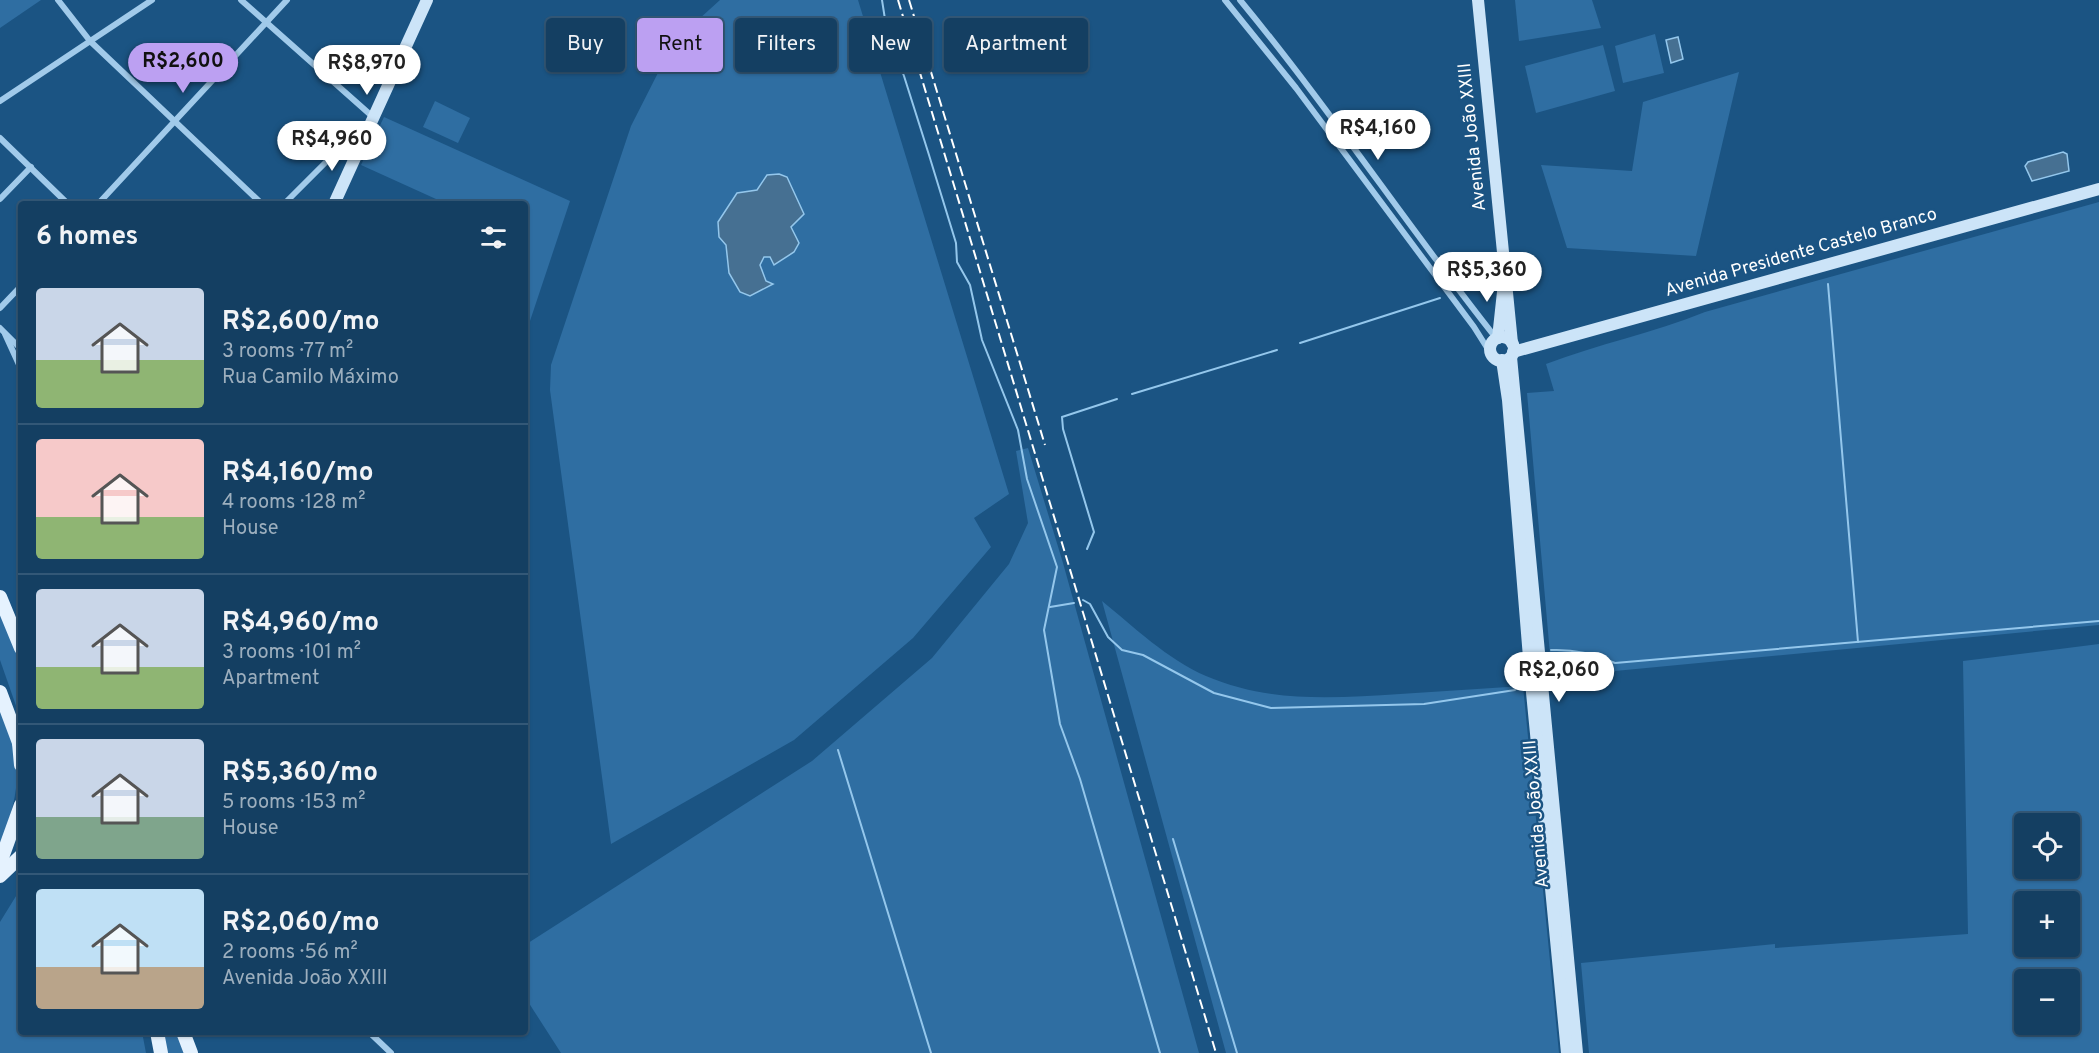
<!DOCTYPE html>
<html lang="en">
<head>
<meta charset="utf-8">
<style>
  body { margin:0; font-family:Overpass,sans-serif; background:#1d4668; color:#f1f3f6; height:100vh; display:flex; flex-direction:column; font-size:22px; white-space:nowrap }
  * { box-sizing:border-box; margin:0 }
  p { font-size:20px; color:#9dafbe }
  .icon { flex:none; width:33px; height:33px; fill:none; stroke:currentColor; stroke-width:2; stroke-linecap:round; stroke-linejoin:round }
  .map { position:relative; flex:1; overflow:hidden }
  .sheet { position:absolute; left:18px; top:201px; width:510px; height:834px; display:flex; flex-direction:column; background:#143f62; border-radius:6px; box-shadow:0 2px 4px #0004,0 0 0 2px #335877 }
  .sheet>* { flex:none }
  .guide { position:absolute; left:546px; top:18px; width:570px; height:54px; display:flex; gap:12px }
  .controls { position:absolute; left:2014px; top:813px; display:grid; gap:12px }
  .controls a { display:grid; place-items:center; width:66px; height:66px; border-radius:6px; background:#143f62; box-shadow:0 2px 4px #0004,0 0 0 2px #335877; font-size:30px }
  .price { position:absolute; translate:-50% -51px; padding:0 14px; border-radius:21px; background:#fff; color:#222; font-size:20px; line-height:39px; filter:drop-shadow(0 2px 3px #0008) }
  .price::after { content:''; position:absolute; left:50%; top:36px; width:18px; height:14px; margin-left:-9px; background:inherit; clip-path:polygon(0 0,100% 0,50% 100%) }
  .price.on { background:#bca0f2; color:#111 }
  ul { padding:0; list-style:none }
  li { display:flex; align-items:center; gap:18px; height:150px; padding:0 18px }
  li+li { border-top:2px solid #335877 }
  li span { display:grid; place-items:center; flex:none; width:168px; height:120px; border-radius:6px; color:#555 }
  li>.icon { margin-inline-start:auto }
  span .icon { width:72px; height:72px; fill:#fffc; stroke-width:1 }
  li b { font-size:26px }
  h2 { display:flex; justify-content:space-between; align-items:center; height:72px; padding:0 18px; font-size:26px }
  .chip { padding:0 21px; border-radius:6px; background:#143f62; box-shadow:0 2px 4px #0004,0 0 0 2px #335877; font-size:21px; line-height:54px }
  .chip.on { background:#bca0f2; color:#111 }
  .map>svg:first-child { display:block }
  .green { fill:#2f6ea2; fill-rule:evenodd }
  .water { fill:#467092; stroke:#94c7ec; stroke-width:1.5 }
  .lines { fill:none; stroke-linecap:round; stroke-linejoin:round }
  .stream { stroke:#94c7ec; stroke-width:2 }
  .street { stroke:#a1caea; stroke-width:6 }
  .secondary { stroke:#cce4f8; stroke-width:12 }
  .primary { stroke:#e5f2fe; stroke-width:14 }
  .rail { stroke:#fff; stroke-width:2; stroke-dasharray:10 4.5; stroke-linecap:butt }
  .labels { text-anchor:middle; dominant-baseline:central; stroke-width:5; stroke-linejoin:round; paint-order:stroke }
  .street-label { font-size:18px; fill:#fff; stroke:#1b5483 }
</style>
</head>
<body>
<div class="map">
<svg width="2099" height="1053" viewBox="0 0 2099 1053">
  <rect width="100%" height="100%" fill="#1b5483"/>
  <g class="green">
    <path d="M0,0h41l-41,28z"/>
    <path d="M720,0h138l151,494 -35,24 17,29 -78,91 -119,102 -183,104 -61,-454 1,-25 80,-239 33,-65 24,-32z"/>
    <path d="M1515,0h77l9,28 -82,13z"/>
    <path d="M1655,34l9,39 -41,10 -8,-37z"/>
    <path d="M1603,45l12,46 -79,22 -11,-47z"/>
    <path d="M1739,72l-43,184 -129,-8 -26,-83 91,6 11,-69z"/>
    <path d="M435,101l35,17 -12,25 -35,-16z"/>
    <path d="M384,117l186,84 -42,126 -3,-1v-122h-78l-86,-39z"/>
    <path d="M2099,202v423l-547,52 -25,-284 27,-2 -8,-27c52,-20 107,-31 159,-52z"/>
    <path d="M1028,448l35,115 136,490h-638l-36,-56v-52l287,-184 120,-103 77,-94 19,-41 -12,-72z"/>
    <path d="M1102,601c32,26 65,58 104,75 63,27 127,22 194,18 41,-3 82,-5 123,-8l36,367h-333z"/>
    <path d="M0,608l21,53v59l-21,-60z"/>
    <path d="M2099,644v409h-510l-8,-90 194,-19v4l193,-14 -5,-273zM2025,824h45v44h-45zM2025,902h45v44h-45zM2025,980h45v44h-45z"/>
    <path d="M0,697c20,62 25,84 0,147z"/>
    <path d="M21,888v144h121l4,21h-146v-131z"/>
    <path d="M162,1032h14l9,21h-19z"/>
  </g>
  <g class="water">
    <path d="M1678,37l5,22 -12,4 -5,-23z"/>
    <path d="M2063,152l4,2 2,17 -37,10 -7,-15 3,-4z"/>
    <path d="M779,174l8,3 17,37 -13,13 8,16 -5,9 -20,13 -4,-8h-6l-4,8 6,16 7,3 -23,12 -10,-4 -11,-19 -3,-28 -7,-8 -1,-15 19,-29 20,-3 10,-15z"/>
  </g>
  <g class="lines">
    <g class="stream">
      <path d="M882,0l5,32 17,44 25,79 27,88 1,19 13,23 12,55 36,90 9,49 30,88 -13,63 16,94 20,55 80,274"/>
      <path d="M1828,284l30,358"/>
      <path d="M1300,343l140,-45"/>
      <path d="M1132,394l145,-44"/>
      <path d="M1087,549l7,-17 -31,-103 -1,-12 55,-18"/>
      <path d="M1083,600l7,4 18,33 14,13 21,5 71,38 57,15 153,-4 91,-14"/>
      <path d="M1050,607l24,-4"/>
      <path d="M1551,650c24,-1 42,4 64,13l484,-42"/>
      <path d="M838,750l93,303"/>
      <path d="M1173,839l64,214"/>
    </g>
    <g class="street">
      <path d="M58,0l32,41 172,163"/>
      <path d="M241,0l132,117"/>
      <path d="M1225,0l71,88 178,239 17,27"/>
      <path d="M1240,0c90,109 168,227 256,338"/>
      <path d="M0,101l152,-101"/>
      <path d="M0,138l68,66"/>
      <path d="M0,199l31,-32"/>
      <path d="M98,204l189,-204"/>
      <path d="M284,204l56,-56 25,-18"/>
      <path d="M0,308l21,-22"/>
      <path d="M0,328l21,21"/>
      <path d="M5,334l16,35"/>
      <path d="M369,1032l22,21"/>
    </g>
    <g class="secondary">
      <path d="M1478,0l34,343"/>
      <path d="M334,204l93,-204"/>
      <circle cx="1502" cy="349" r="12"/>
      <path d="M1498,338l5,-46"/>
      <path d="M1513,352l586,-163"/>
      <path d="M1511,357l66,696"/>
      <path d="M1502,360l6,40 23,282 36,371"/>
    </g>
    <g class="primary">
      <path d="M0,597l21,51"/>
      <path d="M0,692l21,56"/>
      <path d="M19,743l2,22"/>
      <path d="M0,863l21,-58"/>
      <path d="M0,876l21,-20"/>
      <path d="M157,1032l4,21"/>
      <path d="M183,1032l8,21"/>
    </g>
    <g class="rail">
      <path d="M898,0l318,1053"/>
      <path d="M909,0l136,445"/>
    </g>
  </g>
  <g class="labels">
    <g class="street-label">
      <text transform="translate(1473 137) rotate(-96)">Avenida João XXIII</text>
      <text transform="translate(1801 253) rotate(-16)">Avenida Presidente Castelo Branco</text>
      <text transform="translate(1537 814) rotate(-95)">Avenida João XXIII</text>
    </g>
  </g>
</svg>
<div class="controls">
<a><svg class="icon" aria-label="locate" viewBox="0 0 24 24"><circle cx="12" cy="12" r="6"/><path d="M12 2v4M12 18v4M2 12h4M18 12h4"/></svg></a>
<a>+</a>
<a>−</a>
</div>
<b class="price on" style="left:183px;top:94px">R$2,600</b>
<b class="price" style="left:367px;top:96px">R$8,970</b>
<b class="price" style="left:1378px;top:161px">R$4,160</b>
<b class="price" style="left:332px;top:172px">R$4,960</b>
<b class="price" style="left:1487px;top:303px">R$5,360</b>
<b class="price" style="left:1559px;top:703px">R$2,060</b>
<div class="guide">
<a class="chip">Buy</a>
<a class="chip on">Rent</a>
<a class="chip">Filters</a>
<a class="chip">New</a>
<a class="chip">Apartment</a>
</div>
<section class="sheet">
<h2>6 homes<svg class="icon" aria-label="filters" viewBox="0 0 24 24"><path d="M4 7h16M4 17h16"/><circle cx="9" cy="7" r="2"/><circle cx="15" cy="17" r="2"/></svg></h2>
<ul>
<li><span style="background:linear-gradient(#c9d6e8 60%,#8fb573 0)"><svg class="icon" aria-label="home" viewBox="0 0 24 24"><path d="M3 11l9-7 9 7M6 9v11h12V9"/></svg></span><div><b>R$2,600/mo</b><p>3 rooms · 77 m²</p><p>Rua Camilo Máximo</p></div></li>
<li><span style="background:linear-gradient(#f6c9c9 65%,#8fb573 0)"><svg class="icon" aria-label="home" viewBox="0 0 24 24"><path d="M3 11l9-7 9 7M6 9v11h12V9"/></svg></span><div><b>R$4,160/mo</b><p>4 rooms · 128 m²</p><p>House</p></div></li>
<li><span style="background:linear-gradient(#c9d6e8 65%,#8fb573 0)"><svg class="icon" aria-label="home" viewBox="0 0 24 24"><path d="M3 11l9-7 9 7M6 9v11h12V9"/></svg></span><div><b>R$4,960/mo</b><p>3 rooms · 101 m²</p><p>Apartment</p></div></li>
<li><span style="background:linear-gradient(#c9d6e8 65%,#7fa58c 0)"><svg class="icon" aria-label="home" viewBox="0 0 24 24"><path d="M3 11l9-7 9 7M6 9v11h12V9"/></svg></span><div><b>R$5,360/mo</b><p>5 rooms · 153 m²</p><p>House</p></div></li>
<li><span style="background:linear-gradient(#bfe0f5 65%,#b9a48a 0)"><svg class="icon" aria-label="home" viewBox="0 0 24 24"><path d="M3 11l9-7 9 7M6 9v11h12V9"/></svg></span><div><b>R$2,060/mo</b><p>2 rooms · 56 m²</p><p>Avenida João XXIII</p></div></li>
</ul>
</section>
</div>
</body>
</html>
